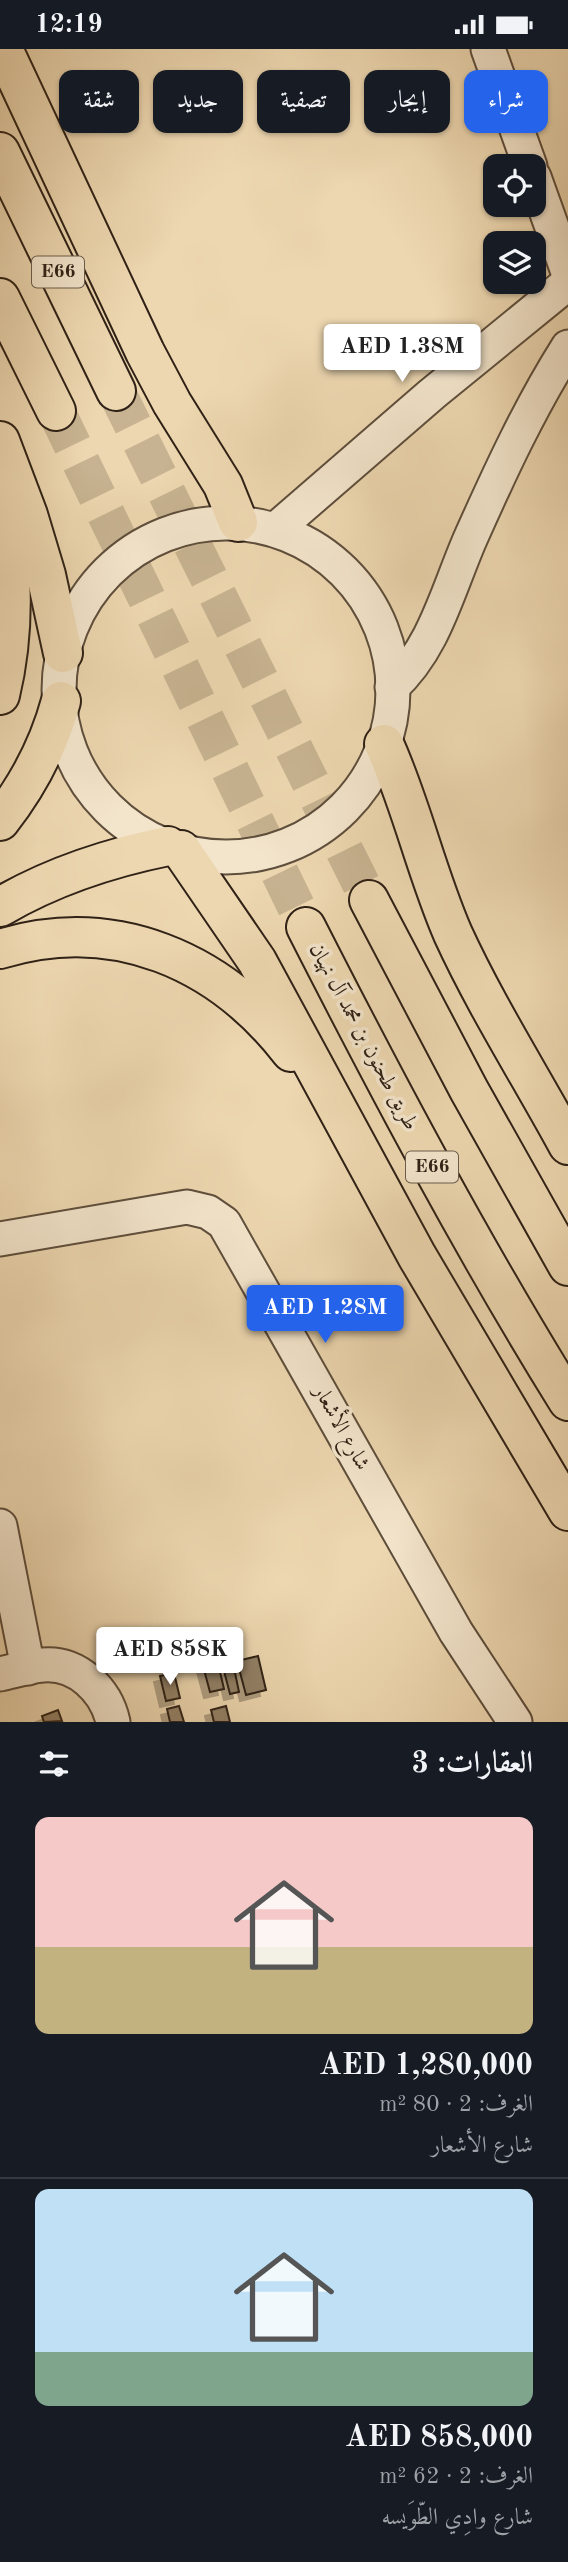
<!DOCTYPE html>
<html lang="ar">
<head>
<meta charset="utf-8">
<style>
  body { margin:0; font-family:"Old Standard TT",Amiri,serif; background:#20242c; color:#f1f3f6; direction:rtl; height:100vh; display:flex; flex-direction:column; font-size:26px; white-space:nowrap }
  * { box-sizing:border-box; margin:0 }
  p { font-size:23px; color:#9ea1a6 }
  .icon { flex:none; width:38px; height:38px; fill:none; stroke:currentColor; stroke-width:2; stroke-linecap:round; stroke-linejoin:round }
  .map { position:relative; height:1673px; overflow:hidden; direction:ltr }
  .details { display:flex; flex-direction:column; background:#171b24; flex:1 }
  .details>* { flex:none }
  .banner { position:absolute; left:21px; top:21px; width:527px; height:63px; direction:rtl; display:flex; gap:14px }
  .controls { position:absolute; left:483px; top:105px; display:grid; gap:14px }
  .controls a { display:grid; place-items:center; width:63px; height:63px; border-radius:14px; background:#171b24; box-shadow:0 2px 5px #0004; font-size:35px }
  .price { position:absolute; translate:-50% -60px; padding:0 16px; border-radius:7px; background:#fff; color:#222; font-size:23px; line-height:46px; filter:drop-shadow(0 2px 4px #0008) }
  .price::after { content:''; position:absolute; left:50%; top:42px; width:21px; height:16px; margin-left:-10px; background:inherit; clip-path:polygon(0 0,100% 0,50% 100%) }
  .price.active { background:#2563eb; color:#fff }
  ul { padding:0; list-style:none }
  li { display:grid; align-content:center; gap:14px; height:371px; padding:0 35px }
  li+li { border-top:2px solid #363941 }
  li span { display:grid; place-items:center; height:217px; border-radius:14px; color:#555 }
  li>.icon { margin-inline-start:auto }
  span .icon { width:126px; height:126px; fill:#fffc; stroke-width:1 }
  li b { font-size:30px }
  h2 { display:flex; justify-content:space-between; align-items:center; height:84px; padding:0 35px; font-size:30px }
  .chip { padding:0 24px; border-radius:14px; background:#171b24; box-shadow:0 2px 5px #0004; font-size:24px; line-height:63px }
  .chip.active { background:#2563eb; color:#fff }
  .status { display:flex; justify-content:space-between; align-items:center; height:49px; padding:0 35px; background:#171b24; direction:ltr }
  .status svg { height:19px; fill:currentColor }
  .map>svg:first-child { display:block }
  .building { fill:#928066; stroke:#2f2116; stroke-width:2; filter:url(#shadow) }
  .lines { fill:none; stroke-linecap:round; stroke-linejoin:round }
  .highway-tunnel { stroke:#c7b391; stroke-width:38; stroke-dasharray:38 19; stroke-linecap:butt }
  .minor-casing { stroke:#5e4e3c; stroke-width:37 }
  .major-casing { stroke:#2f2116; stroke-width:42 }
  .highway-casing { stroke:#2f2116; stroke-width:42 }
  .minor { stroke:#f3e5cc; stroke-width:33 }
  .major { stroke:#edd7b0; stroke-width:38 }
  .highway { stroke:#edd7b0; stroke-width:38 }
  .labels { text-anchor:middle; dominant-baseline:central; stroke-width:7; stroke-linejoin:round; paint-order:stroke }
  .shield { fill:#f3e5cc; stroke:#6a5c4d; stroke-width:2 }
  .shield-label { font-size:19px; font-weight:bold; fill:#2f2116 }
  .street-label { font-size:21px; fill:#2f2116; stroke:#f3e5cc }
</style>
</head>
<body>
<div class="status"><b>12:19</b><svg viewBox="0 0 49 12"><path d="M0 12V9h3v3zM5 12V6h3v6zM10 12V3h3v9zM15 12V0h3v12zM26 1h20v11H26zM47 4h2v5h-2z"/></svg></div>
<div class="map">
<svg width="568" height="1673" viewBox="0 0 568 1673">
  <defs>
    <filter id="shadow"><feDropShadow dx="-6" dy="6" stdDeviation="0" flood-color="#0004"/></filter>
  </defs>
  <rect width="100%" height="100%" fill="#edd7b0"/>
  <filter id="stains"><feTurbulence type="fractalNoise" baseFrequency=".00286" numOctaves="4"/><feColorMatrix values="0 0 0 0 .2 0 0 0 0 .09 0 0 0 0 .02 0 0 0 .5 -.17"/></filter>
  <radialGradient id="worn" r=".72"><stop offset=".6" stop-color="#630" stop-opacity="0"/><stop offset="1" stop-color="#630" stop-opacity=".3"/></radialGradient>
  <g class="building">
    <path d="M258,1607l8,34 -20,5 -9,-34z"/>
    <path d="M218,1614l6,26 -14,3 -7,-26z"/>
    <path d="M234,1619l5,24 -9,2 -6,-23z"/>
    <path d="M174,1624l6,25 -14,3 -6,-25z"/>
    <path d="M179,1657l5,16h-14l-3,-13z"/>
    <path d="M226,1657l4,16h-16l-3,-12z"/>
    <path d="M58,1661l4,11 -18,1 -2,-6z"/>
  </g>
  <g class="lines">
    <g class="highway-tunnel">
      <path d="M116,342l253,509"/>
      <path d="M56,362l250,516"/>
    </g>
    <defs>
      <g id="minor">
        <path d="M488,0l42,117"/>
        <path d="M534,128l34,95"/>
        <circle cx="226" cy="641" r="167"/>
        <path d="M275,481l157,-136 136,-111"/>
        <path d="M392,638c43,-39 56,-98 79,-150 29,-65 59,-130 97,-190"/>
        <path d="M0,1190l187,-32 21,5 16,11 232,409 59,90"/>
        <path d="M0,1477l28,142"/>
        <path d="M0,1625c14,-3 29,-8 43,-9 34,-3 63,25 70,57"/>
      </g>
      <g id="major">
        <path d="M0,772c29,-37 49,-75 61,-120"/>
        <path d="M0,858c53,-31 108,-49 168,-61"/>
      </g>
      <g id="highway">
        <path d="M3,0l142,303 27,51 51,82 15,37"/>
        <path d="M0,103l116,239"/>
        <path d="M0,249l56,113"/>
        <path d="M0,392l28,74 18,60 17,78"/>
        <path d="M0,646c16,-66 13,-133 0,-199"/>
        <path d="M384,695c28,62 42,128 69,190 33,72 77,141 115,211"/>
        <path d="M181,801l76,111 160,295 151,255"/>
        <path d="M369,851l100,190 99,176"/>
        <path d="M306,878c82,161 167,321 262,474"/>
        <path d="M0,900c114,-35 220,11 291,103"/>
      </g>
    </defs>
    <use href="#minor" class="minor-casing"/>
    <use href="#major" class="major-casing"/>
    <use href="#highway" class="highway-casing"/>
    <use href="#minor" class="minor"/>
    <use href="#major" class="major"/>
    <use href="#highway" class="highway"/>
  </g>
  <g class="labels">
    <g class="shield">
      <rect x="32" y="207.5" width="52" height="31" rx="5"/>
      <rect x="406" y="1102.5" width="52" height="31" rx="5"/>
    </g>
    <g class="shield-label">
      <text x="58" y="223">E66</text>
      <text x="432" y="1118">E66</text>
    </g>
    <g class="street-label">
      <text transform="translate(363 988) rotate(62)">طريق طحنون بن محمد آل نهيان</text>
      <text transform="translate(341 1379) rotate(61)">شارع الأشعار</text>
    </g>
  </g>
  <rect width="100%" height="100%" filter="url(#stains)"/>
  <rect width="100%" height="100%" fill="url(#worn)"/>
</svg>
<div class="controls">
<a><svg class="icon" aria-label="locate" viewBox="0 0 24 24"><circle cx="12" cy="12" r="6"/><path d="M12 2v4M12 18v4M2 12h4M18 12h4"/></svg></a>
<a><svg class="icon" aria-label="layers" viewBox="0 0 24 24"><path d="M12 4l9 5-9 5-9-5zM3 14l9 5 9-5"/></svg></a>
</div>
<b class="price" style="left:402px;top:335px">AED 1.38M</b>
<b class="price active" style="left:325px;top:1296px">AED 1.28M</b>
<b class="price" style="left:170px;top:1638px">AED 858K</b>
<div class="banner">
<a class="chip active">شراء</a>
<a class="chip">إيجار</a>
<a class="chip">تصفية</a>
<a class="chip">جديد</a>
<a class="chip">شقة</a>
</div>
</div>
<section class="details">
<h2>العقارات: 3<svg class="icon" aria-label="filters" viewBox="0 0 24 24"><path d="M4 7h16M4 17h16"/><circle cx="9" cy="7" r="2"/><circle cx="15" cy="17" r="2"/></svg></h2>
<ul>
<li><span style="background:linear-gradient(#f6c9c9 60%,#c2b280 0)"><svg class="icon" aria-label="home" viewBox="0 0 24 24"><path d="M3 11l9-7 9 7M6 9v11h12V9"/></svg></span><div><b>AED 1,280,000</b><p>الغرف: 2 · 80 m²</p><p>شارع الأشعار</p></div></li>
<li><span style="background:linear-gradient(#bfe0f5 75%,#7fa58c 0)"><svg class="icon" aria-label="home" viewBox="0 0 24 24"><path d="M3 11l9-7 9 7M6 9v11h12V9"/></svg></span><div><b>AED 858,000</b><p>الغرف: 2 · 62 m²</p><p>شارع وادِي الطّوَيسه</p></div></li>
</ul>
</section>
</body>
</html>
